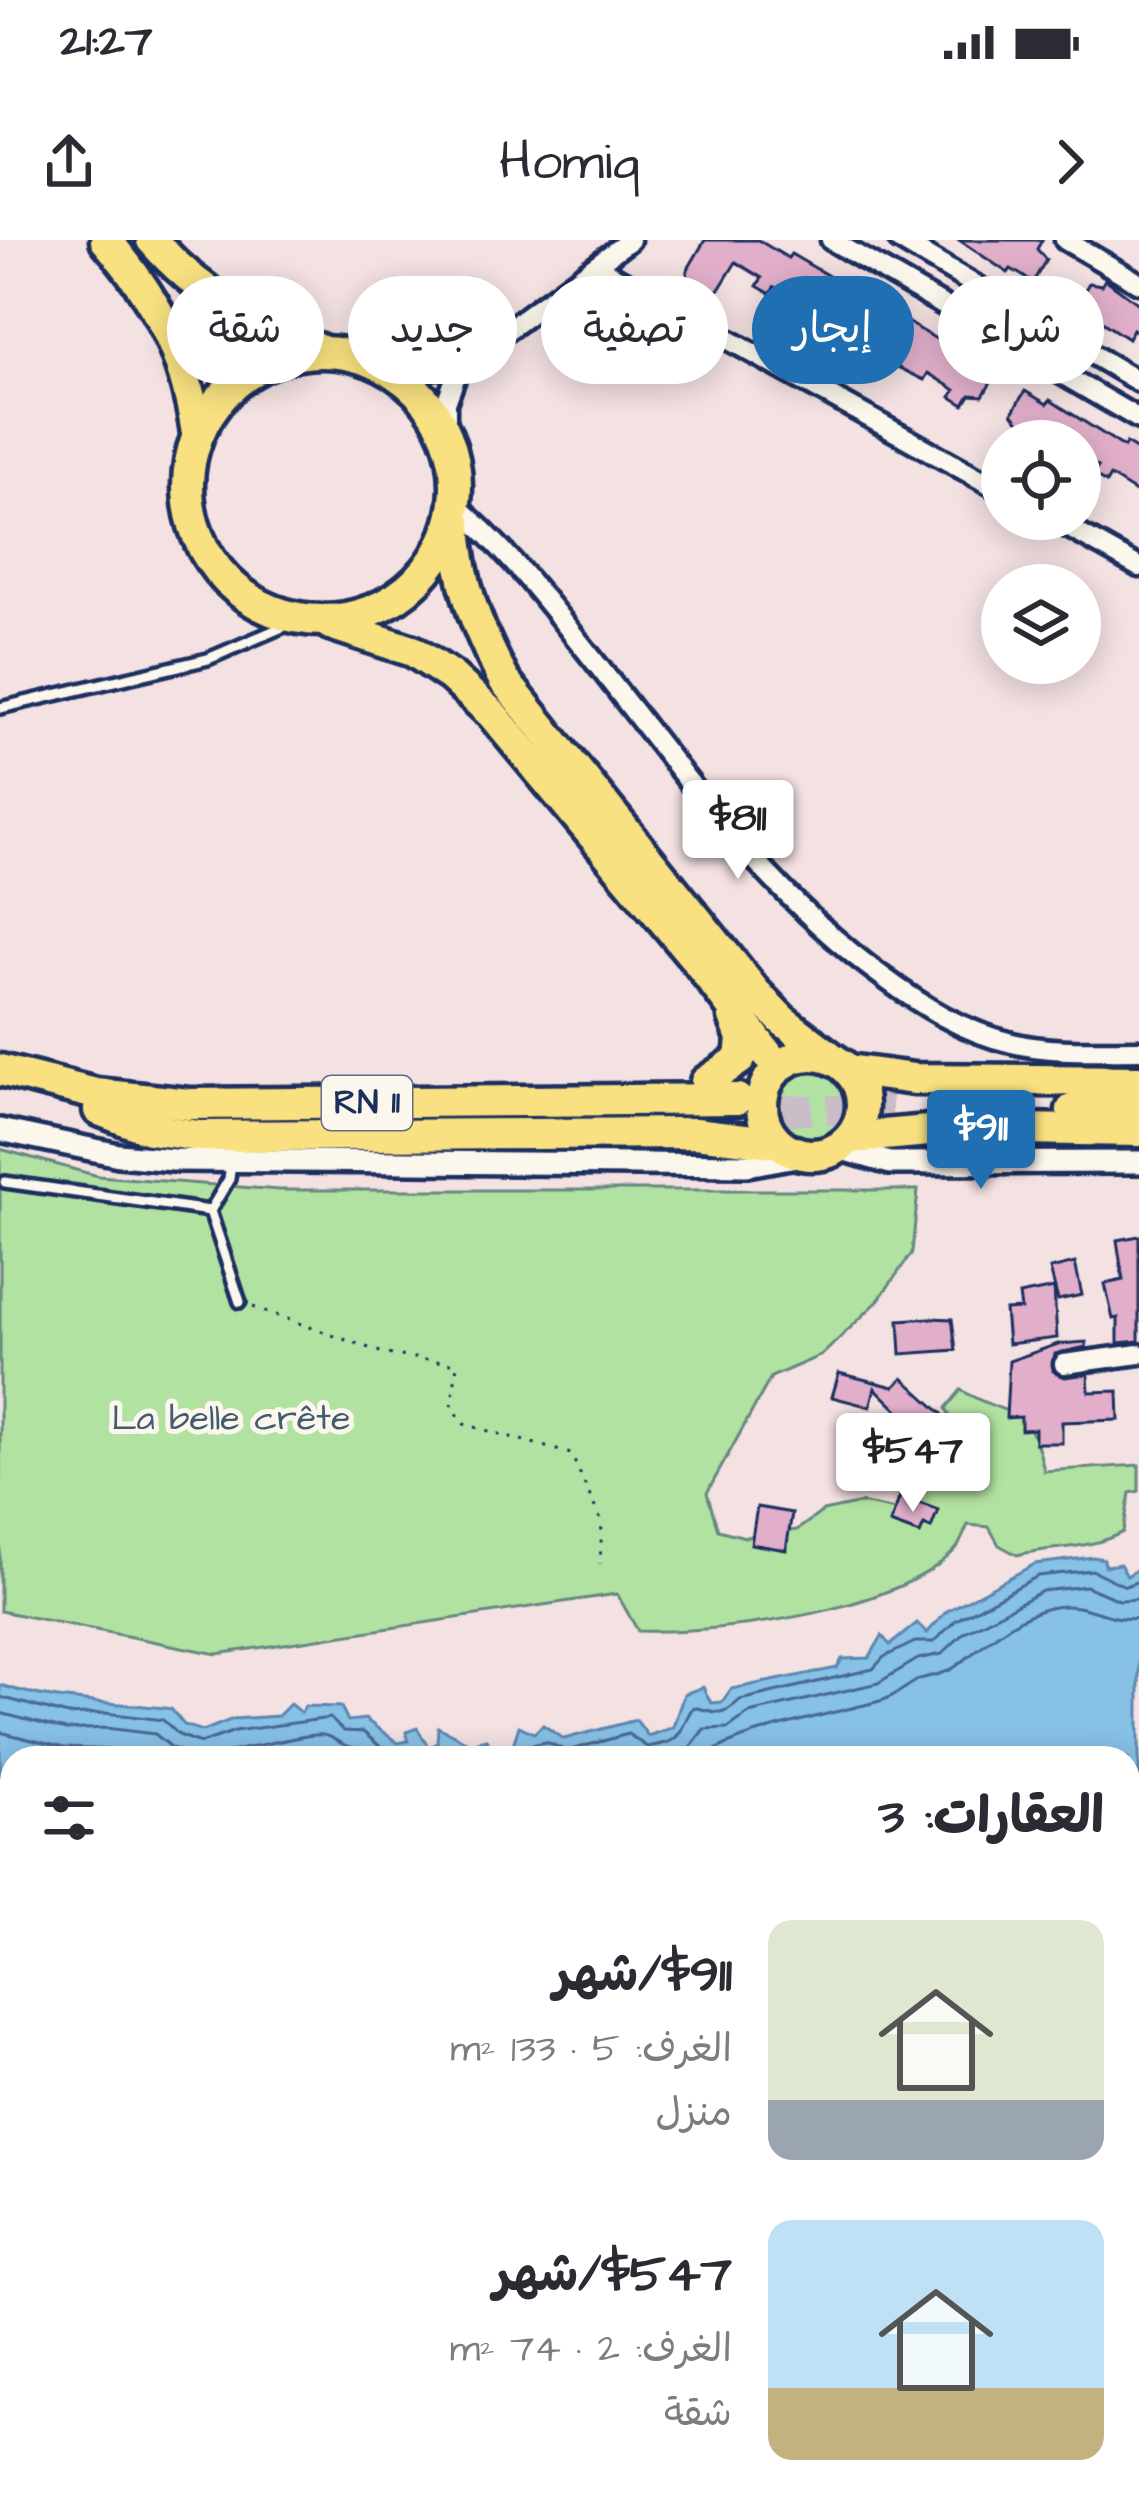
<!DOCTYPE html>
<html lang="ar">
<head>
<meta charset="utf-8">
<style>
  body { margin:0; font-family:"Architects Daughter","Playpen Sans Arabic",sans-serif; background:#f2f2f3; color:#2b2b33; direction:rtl; height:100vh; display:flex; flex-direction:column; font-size:45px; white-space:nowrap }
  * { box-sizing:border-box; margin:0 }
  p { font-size:39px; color:#7c7c81 }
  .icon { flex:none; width:66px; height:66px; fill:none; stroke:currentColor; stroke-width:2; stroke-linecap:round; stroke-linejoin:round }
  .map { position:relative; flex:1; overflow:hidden; direction:ltr }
  .details { position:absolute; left:0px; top:1506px; width:1140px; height:771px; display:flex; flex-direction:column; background:#fff; border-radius:36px 36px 0 0; box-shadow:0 6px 30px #0003; direction:rtl }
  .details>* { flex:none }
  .guide { position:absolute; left:36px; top:36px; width:1068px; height:108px; direction:rtl; display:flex; gap:24px }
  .buttons { position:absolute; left:981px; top:180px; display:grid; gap:24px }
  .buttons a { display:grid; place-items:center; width:120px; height:120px; border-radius:50%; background:#fff; box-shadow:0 6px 30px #0003; font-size:60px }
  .price { position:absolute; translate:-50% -102px; padding:0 27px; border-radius:12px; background:#fff; color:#222; font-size:39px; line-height:78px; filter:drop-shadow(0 3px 6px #0008) }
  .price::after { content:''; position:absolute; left:50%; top:72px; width:36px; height:27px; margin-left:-18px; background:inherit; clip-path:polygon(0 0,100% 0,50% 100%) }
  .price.on { background:#1f6fb2; color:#fff }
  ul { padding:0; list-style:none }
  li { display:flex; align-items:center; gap:36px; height:300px; padding:0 36px }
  li span { display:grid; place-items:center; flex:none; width:336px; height:240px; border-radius:24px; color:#555 }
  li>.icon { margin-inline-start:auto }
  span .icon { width:144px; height:144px; fill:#fffc; stroke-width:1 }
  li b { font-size:51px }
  h2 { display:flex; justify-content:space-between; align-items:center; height:144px; padding:0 36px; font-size:51px }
  .tag { padding:0 42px; border-radius:54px; background:#fff; box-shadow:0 6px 30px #0003; font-size:42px; line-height:108px }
  .tag.on { background:#1f6fb2; color:#fff }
  .status { display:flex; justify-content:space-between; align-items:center; height:84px; padding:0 60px; background:#fff; direction:ltr }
  .status svg { height:33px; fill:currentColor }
  header { display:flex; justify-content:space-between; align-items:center; height:156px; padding:0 36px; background:#fff; font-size:54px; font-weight:600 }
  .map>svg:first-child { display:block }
  .green { fill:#b2e2a1; stroke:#668880; stroke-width:3 }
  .water { fill:#87c1e6; stroke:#5c87b0; stroke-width:3 }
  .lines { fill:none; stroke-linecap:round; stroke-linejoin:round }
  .shore { stroke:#466994; stroke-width:3 }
  .building { fill:#e2afcb; stroke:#1b2f5e; stroke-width:3 }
  .trunk-tunnel { stroke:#c9bdc8; stroke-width:30; stroke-dasharray:30 15; stroke-linecap:butt }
  .service-casing { stroke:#1b2f5e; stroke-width:18 }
  .minor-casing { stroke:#1b2f5e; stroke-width:27 }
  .tertiary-casing { stroke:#1b2f5e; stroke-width:30 }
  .trunk-casing { stroke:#1b2f5e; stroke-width:39 }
  .path { stroke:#1b2f5e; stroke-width:3; stroke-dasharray:3 9; stroke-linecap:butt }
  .service { stroke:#fbf7ec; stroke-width:9 }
  .minor { stroke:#fbf7ec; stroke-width:18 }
  .tertiary { stroke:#fbf7ec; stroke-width:21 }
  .trunk { stroke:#f9e181; stroke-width:30 }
  .labels { text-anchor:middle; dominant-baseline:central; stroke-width:10; stroke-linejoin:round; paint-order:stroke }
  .shield { fill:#fbf7ec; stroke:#5e6b89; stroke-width:3 }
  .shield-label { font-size:33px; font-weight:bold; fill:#1b2f5e }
  .park-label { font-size:36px; fill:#415c6f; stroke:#fbf7ec }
</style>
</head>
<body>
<div class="status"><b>21:27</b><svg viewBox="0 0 49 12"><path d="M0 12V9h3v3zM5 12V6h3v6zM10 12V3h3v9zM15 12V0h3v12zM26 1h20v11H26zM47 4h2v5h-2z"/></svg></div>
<header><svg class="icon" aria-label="forward" viewBox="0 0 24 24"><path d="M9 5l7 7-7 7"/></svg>Homiq<svg class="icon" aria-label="share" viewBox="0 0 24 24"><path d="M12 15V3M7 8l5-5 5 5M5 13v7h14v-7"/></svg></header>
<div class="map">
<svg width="1139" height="2275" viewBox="0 0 1139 2275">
  <rect width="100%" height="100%" fill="#f4e1e2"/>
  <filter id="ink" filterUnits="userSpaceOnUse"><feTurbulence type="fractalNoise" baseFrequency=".00833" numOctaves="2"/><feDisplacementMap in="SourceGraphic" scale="24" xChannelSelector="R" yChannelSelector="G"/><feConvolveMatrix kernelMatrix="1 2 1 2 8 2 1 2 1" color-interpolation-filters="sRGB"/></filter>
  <g filter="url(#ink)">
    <g class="green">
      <circle cx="813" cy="865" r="35"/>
      <path d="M0,909l98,27 181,14h639l-6,63 -35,49 -55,53 -51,22 -64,116 11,37 27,7 52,-7 26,-19 38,-8 35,7c28,-38 80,-43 50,-102l15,-18c51,32 68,8 83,81l95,-6v26l-9,2 -7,39c-32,18 -70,14 -106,23l-18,-10 -10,-18 -21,-2c-4,7 -7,19 -13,25 -58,62 -236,84 -317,81l-21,-37 -400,60 -217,-43z"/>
    </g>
    <path class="water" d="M1093,1317l11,2 1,7 15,-2 7,12 12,-8v947h-1139v-480l10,-5 -10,-7 5,-3 -5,-6 12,2v489h1116v-747h-1116v120l-12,-9v-184c60,19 109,16 171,24l13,16 19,6 30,-12 45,-3 12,-12 11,9 4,-7 36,1 7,14 17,-2 33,24 10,-2 -2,-9 11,-4 12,20 8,-5 1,-16 32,16 16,-4 14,17 11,-5 8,-25 15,7 9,-8 21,14 72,-19 12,16 25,-9 11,-33 19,-7 8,16 11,-1 9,-13 106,-21 5,-9 27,-1 13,-22 8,9 27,-22 10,10 20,-22 88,-47z"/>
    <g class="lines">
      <g class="shore">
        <path d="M0,1457l68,18 38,-2 57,7 16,15 22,8 34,-12 95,-13 13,13 20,1 20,17 14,5 17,-2 9,6"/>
        <path d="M0,1473l66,17 40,-2 49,6 17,14 28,10"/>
        <path d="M0,1492l64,16 82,3 8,7"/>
        <path d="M206,1518c16,-4 105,-26 117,-23 14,3 19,13 36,13l10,10"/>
        <path d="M520,1518l6,-12 20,-4 21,9 61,-17 19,13c39,-6 29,-13 46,-40 23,5 28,11 47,-7l133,-31 11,-12 31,-15h19l22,-22 82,-44 54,-6 33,16 14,-5"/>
        <path d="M667,1518l22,-9 15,-20 24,-1 21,-15 129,-30 40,-24 24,-5 23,-22 77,-41 44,-5 33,14 20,-1"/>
        <path d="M706,1518c17,-23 138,-47 174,-57 15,-4 26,-15 40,-22 12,-4 24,-4 35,-12 29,-21 57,-50 94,-59 37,-9 57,15 90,10"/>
      </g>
    </g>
    <g class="building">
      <path d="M705,0h53l30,18 3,-4 205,120 -13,22 -13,-1 -6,10 -13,-8 4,-7 -27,-17 -4,7 -37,-18 -13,-8 4,-8 -27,-16 -4,7 -50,-27 5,-7 -28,-16 -3,7 -14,-8 5,-8 -26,-16 -16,26 -14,10 -20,-12 2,-17z"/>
      <path d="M959,0h83l-5,9 9,11 -13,22 -22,-13 -3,4z"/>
      <path d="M1105,39l34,25v29l-6,-4 -5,10 -52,-34 13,-22 13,2z"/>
      <path d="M1025,151l22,13 3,-4 74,47 2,-4 13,8v43l-29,-18 -4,7 -13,-8 5,-8 -18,-10v-16h-49l-15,-9 5,-8 -9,-11z"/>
      <path d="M1139,996v105l-21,2v-25l-5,1 -8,-35 18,-4 -6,-40z"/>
      <path d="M1075,1023l7,32 -24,5 -8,-31z"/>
      <path d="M1054,1048l3,50 -49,6 -3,-34 16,-1 -2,-14z"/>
      <path d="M930,1078l22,1 4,31 -55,4 -2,-34z"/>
      <path d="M1086,1102v5l-31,7 -2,17 12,6 23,-3 1,18 29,-1 1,29 -57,2v21h-27v-14l-14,1v-13l-15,1 3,-57 49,-17z"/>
      <path d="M839,1133l55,14 9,-9 71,65 -29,30 -16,-14 9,-9 -63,-62 -5,19 -38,-10z"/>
      <path d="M900,1256l38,14 -7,18 -7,-3 -4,9 -30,-11z"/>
      <path d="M757,1267l35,6 -6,37 -35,-6z"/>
    </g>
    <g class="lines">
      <path class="trunk-tunnel" d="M737,870h155"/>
      <defs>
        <g id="service">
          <path d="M0,468l208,-49 93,-40"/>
          <path d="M5,942l205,29"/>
          <path d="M210,971l30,91"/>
          <path d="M210,971l19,-32 2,-17"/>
        </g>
        <g id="minor">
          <path d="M831,0l308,179"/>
          <path d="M899,0l240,142"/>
          <path d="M1065,0l74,43"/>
          <path d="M597,27l405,224"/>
          <path d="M396,133l64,-8 170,-125"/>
          <path d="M446,191v-28l14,-38"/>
          <path d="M456,266c49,41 88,92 128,142 92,115 178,242 299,329 39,29 81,55 129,66 40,10 86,7 127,7"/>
          <path d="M1053,279l86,48"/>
          <path d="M1064,1124l75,-10"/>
        </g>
        <g id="tertiary">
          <path d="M0,890l119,25 54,5 574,5 60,-11"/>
          <path d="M838,908l52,15 249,-1"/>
        </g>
        <g id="trunk">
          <path d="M106,0c53,62 78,112 91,193"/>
          <path d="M152,0c48,56 103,83 170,111"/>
          <circle cx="322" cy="246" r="134"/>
          <path d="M456,284c3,59 21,104 48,156l252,313 26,27 54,41"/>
          <path d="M330,384l83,27 38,25 41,38 206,248 80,106"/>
          <circle cx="812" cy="865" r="50"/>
          <path d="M0,830l96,24 93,10 548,-5"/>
          <path d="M848,830l66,9 225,2"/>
          <path d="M706,842l34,-23 2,-21 -8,-21"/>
          <path d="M99,870l50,19 50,7 496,-3 84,10"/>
          <path d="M1072,870l67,-1"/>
          <path d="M850,898l112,-10 177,3"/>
        </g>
      </defs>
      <use href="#service" class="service-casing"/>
      <use href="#minor" class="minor-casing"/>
      <use href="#tertiary" class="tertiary-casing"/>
      <use href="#trunk" class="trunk-casing"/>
      <path class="path" d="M253,1067l133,47 71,10 -5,42 12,18 107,30 31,69 -2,41"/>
      <use href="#service" class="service"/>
      <use href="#minor" class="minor"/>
      <use href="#tertiary" class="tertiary"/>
      <use href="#trunk" class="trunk"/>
    </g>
  </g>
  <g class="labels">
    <rect class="shield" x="322" y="836" width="90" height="54" rx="9"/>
    <g class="shield-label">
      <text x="367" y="863">RN 11</text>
    </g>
    <g class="park-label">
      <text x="231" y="1178">La belle crête</text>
    </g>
  </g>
</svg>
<div class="buttons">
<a><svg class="icon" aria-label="locate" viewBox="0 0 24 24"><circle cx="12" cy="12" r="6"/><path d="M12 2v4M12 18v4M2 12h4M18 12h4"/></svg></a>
<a><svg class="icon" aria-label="layers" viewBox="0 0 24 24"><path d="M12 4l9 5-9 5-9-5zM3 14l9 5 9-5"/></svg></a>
</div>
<b class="price" style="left:738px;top:642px">$811</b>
<b class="price on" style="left:981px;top:952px">$911</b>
<b class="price" style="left:913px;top:1275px">$547</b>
<div class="guide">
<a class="tag">شراء</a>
<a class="tag on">إيجار</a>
<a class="tag">تصفية</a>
<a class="tag">جديد</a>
<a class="tag">شقة</a>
</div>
<section class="details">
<h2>العقارات: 3<svg class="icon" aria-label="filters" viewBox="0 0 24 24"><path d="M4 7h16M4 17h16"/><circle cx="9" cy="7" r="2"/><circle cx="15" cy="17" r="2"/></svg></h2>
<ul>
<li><span style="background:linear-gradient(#dfe7d0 75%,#9aa5b1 0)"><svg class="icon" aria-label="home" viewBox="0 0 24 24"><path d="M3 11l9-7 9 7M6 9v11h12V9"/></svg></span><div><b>$911/شهر</b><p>الغرف: 5 · 133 m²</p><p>منزل</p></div></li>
<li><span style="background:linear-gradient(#bfe0f5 70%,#c2b280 0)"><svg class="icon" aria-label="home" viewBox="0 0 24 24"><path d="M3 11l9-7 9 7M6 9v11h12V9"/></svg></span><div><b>$547/شهر</b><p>الغرف: 2 · 74 m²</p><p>شقة</p></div></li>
</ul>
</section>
</div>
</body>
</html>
